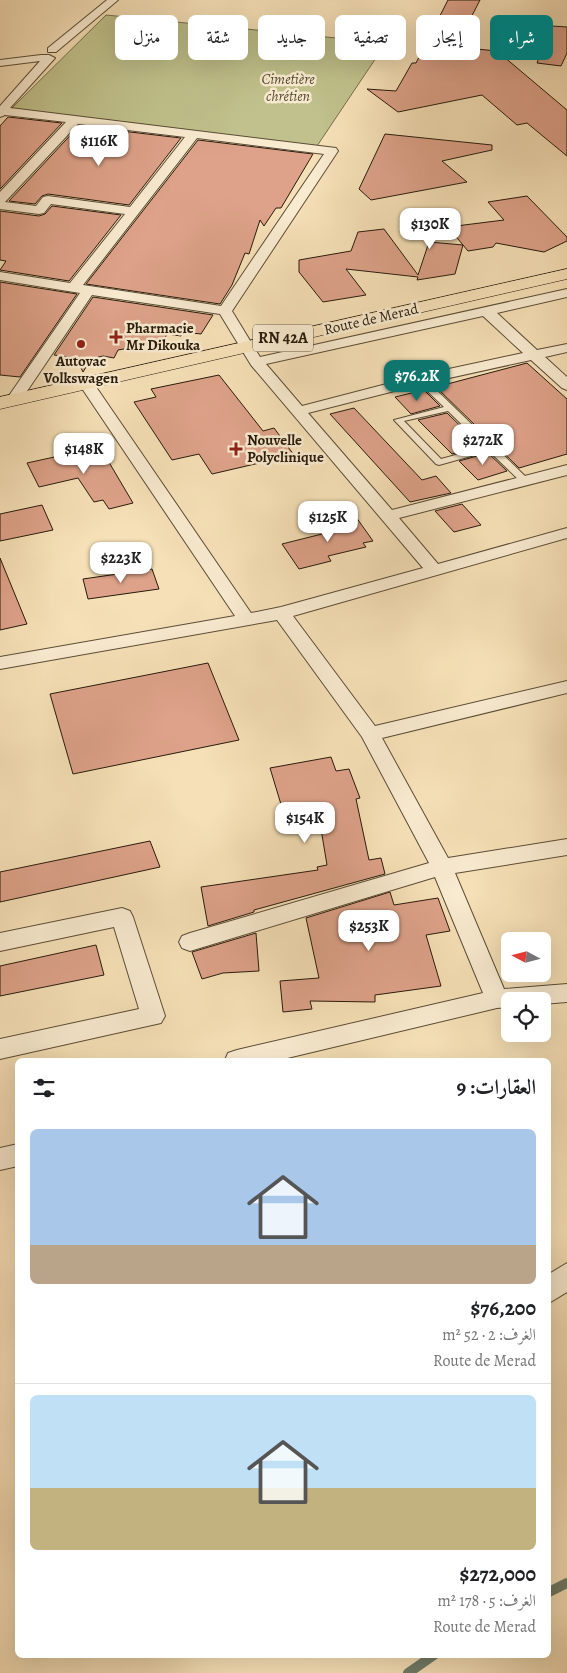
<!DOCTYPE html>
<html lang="ar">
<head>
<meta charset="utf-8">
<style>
  body { margin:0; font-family:Alegreya,Amiri,serif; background:#f2f2f2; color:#202124; direction:rtl; height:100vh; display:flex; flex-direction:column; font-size:19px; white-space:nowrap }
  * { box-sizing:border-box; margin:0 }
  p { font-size:16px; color:#757577 }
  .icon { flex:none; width:28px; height:28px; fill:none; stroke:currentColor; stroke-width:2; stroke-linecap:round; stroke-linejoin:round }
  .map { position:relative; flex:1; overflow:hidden; direction:ltr }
  .sheet { position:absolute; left:15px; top:1058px; width:536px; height:600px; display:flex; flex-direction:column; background:#fff; border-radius:8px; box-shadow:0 5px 20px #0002; direction:rtl }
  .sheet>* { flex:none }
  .hud { position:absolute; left:15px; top:15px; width:538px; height:45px; direction:rtl; display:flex; gap:10px }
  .needle { width:32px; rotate:277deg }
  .fabs { position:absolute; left:501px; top:932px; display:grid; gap:10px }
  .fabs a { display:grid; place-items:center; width:50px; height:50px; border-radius:8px; background:#fff; box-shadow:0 5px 20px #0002; font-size:25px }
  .price { position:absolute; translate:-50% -42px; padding:0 11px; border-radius:10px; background:#fff; color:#222; font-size:16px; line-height:32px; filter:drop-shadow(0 1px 2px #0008) }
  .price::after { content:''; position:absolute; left:50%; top:30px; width:15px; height:11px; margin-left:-8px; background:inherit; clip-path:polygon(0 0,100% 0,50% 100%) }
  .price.selected { background:#0f766e; color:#fff }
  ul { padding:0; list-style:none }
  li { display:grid; align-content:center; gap:10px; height:265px; padding:0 15px }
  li+li { border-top:1px solid #e0e0e0 }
  li span { display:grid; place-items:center; height:155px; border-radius:8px; color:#555 }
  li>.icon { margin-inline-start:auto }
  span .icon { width:90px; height:90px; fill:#fffc; stroke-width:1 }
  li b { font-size:21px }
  h2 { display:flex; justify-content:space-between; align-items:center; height:60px; padding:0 15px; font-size:21px }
  .pill { padding:0 18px; border-radius:8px; background:#fff; box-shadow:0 5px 20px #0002; font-size:18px; line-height:45px }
  .pill.selected { background:#0f766e; color:#fff }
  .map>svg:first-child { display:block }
  .green { fill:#c0c18c; stroke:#746e4c }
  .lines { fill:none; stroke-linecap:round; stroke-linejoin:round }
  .stream { stroke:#6e7c69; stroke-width:10 }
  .building { fill:#dda289; stroke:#271a0b }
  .service-casing { stroke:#5b4c36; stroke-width:2 }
  .minor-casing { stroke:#5b4c36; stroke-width:2 }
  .primary-casing { stroke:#271a0b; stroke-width:1 }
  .service { fill:#f9ebd0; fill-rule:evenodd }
  .minor { fill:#f9ebd0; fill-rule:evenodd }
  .primary { fill:#f6e0b7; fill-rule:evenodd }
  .poi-dot { fill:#8f2418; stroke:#f9ebd0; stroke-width:2 }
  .labels { text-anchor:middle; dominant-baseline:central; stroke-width:5; stroke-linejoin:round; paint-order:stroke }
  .far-park-label { font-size:15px; font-style:italic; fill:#554c32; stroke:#f9ebd0 }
  .far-street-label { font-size:15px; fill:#271a0b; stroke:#f9ebd0 }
  .far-poi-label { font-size:15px; font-weight:bold; fill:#271a0b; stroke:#f9ebd0; text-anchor:start }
  .shield { fill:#f9ebd0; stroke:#665946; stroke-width:1 }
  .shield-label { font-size:16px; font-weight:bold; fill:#271a0b }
</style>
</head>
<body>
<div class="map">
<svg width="567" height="1673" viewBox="0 0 567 1673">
  <rect width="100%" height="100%" fill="#f6e0b7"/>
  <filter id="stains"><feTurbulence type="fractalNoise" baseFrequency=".004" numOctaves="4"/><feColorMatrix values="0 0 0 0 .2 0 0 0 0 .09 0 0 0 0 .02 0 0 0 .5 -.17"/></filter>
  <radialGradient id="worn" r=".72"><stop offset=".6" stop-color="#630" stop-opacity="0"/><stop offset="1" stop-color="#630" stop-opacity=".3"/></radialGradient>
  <path class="green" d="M106,15l280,28 -69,103 -307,-36z"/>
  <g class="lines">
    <g class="stream">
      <path d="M549,1592l18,-9"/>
      <path d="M408,1673l26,-18"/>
    </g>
  </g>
  <g class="building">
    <path d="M448,0h32l-24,47 41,4 70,59v46l-40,-33 -10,2 -35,-30 -84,17 -31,-23 29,2 16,-28h4z"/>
    <path d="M551,26l16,1v26l-6,13 -24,-3z"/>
    <path d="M8,117l54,6 -62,66v-63z"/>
    <path d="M79,126l102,12 -52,67 -81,-11 -6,2 -7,8 -26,-3z"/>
    <path d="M385,134l107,11v5l-50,11 25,21 -96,18 -12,-11z"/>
    <path d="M198,140l115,14 -32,54h-5l-12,18 -4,-6 -11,34 -4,-1 -13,32 -12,19 -134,-20z"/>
    <path d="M527,196l40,41v4l-23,11 -48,-9 -3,4 -25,4 -5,-6 -8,29 -38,6 1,-3 -72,-8 20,26 -43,7 -24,-30v-12l52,-9 7,-19 26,-3 34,46 11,-33 34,3 -15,-18 56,-7 -16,-18z"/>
    <path d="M52,206l69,9 -52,66 -69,-11 6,-9 -6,-1v-49l39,5 6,-2z"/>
    <path d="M0,282l77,12 -57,83 -20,-2z"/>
    <path d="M93,297l120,18 -12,19 -18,-2 -2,4 -14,-2 -3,6 -13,-1 -4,5 -10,-1 -2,4 -17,3 -4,8 -11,-2 -12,3 -8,13 -7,-14 -22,-3z"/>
    <path d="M527,363l40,36v55l-48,14 -83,-81z"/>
    <path d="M219,375l44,56 11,-3 20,27 -82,19 -13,-20 -27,6 -38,-58 22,-5 -5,-8z"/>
    <path d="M424,390l16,16 -29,8 -16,-17z"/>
    <path d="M354,408l68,72 14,-4 15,17 -41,9 -80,-88z"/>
    <path d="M447,413l34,33 -29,8 -34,-34z"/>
    <path d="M100,447l33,56 -24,6 -6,-9 -9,2 -16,-24 -39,9 -12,-24z"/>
    <path d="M488,453l19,18 -29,9 -19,-19z"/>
    <path d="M462,504l19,21 -27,7 -19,-21z"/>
    <path d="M42,505l11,25 -53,11v-27z"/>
    <path d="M356,517l17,24 -10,2 3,4 -38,9 3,5 -32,8 -17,-25 44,-11 -5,-7z"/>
    <path d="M0,558l27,66 -27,6z"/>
    <path d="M152,569l7,20 -71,10 -5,-20z"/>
    <path d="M208,663l31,77 -166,34 -23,-80z"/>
    <path d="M331,757l5,14 13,-2 11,29 -4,1 13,61 12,-2 4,16 -131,36v2l-46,14 -7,-39 117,-17 -1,-3 10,-2 -10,-60 -34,6 -13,-43z"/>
    <path d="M150,841l10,26 -160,35v-30z"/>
    <path d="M390,892l4,13 44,-7 12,33 -24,4 15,51 -66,9v7l-65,-1 2,8 -29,3 -3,-31 39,-3 -13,-60z"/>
    <path d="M256,933l3,38 -36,2 -21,6 -10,-27z"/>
    <path d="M96,945l8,30 -104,21v-30z"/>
  </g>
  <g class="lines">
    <defs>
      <path id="service" d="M418,378h6l104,101v4h-6l-33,-32 -50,14 -3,-1 -42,-44 50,-13 -26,-25zM448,411l37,36 -44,12 -37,-38z"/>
      <g id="minor">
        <path d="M107,0h11l-62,52h-8v-4z"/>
        <path d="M41,55h8l6,3 -45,50 326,40 2,3 -106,160 28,46 307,-68v8l-70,16 40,37 30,-6v8l-22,5 22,20v13l-5,-2 -31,-28 -109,24 -114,29 84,97 175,-45v10l-168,43 39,46 129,-36v10l-274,78 82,110 192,-45v12l-185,45 66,120 119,-19v16l-112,18 49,116 63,-5v18l-25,2v-3h-32v6l-13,1 -218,52h-54l3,-7 9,-3 246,-57 -48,-116 -245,74 -8,-3 -3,-6 3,-6 8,-3 239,-70 -67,-126 -85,-117 -277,49v-12l235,-41 -156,-232 8,-5 5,2 159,232 30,-6 142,-39 -172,-203 -31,-51 -128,-19 -73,108h-10l-3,-3 74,-107 -80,-13v-8l70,11 55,-69 -74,-10 -7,9 -5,1 -39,-5v-17l66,-70 -61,-7 -5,2v-11l40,-45 -40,5v-6zM78,124l107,13 -55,70 -82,-11 -5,1 -7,9 -31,-4zM197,138l127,16 -103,152 -138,-21zM483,316l40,37 -102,22 -119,31 -36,-42z"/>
        <path d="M122,908l8,3 3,6 32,99 -4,7 -161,36v-20l139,-30 -25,-82 -114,24v-18z"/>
        <path d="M18,1144v22l-18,4v-22z"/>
        <path d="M567,1263v29l-18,11v-29z"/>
      </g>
      <path id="primary" d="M567,269v10l-567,130v-12z"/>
    </defs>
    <use href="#service" class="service-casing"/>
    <use href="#minor" class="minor-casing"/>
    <use href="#primary" class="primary-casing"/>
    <use href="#service" class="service"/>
    <use href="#minor" class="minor"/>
    <use href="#primary" class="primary"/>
  </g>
  <g class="poi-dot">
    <path d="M113.5 329.5h5v5h5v5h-5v5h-5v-5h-5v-5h5z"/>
    <circle cx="81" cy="344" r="5"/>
    <path d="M233.5 441.5h5v5h5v5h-5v5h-5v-5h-5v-5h5z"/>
  </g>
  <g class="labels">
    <g class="far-park-label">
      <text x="288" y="79">Cimetière<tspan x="288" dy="17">chrétien</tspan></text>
    </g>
    <g class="far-street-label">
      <text transform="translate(371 319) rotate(-13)">Route de Merad</text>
    </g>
    <g class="far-poi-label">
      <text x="126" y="328">Pharmacie<tspan x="126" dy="17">Mr Dikouka</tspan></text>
      <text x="81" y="361" text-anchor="middle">Autovac<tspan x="81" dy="17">Volkswagen</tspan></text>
      <text x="247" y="440">Nouvelle<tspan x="247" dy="17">Polyclinique</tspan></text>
    </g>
    <rect class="shield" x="253" y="324.5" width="60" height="27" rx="4"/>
    <g class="shield-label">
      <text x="283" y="338">RN 42A</text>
    </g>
  </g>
  <rect width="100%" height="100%" filter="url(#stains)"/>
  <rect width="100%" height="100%" fill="url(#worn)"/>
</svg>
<div class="fabs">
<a><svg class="needle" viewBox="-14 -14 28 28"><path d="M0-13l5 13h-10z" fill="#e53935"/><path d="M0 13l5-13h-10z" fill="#757577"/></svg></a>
<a><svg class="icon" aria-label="locate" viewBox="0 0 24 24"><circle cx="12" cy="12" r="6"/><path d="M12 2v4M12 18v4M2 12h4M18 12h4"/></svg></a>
</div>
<b class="price" style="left:99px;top:167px">$116K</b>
<b class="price" style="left:430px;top:250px">$130K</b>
<b class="price selected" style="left:417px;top:402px">$76.2K</b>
<b class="price" style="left:483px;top:466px">$272K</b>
<b class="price" style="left:84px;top:475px">$148K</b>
<b class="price" style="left:328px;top:543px">$125K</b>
<b class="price" style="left:121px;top:584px">$223K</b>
<b class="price" style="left:305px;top:844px">$154K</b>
<b class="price" style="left:369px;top:952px">$253K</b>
<div class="hud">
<a class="pill selected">شراء</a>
<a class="pill">إيجار</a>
<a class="pill">تصفية</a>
<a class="pill">جديد</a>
<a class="pill">شقة</a>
<a class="pill">منزل</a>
</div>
<section class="sheet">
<h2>العقارات: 9<svg class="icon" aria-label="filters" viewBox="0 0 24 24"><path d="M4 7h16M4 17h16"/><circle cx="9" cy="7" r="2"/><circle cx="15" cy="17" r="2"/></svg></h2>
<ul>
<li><span style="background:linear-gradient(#a9c7e8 75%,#b9a48a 0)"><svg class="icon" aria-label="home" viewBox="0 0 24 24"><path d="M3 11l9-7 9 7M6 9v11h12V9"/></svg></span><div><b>$76,200</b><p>الغرف: 2 · 52 m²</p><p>Route de Merad</p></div></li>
<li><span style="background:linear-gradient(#bfe0f5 60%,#c2b280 0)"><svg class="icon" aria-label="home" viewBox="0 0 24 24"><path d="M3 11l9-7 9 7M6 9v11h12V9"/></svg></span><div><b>$272,000</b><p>الغرف: 5 · 178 m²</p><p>Route de Merad</p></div></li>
</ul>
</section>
</div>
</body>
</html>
